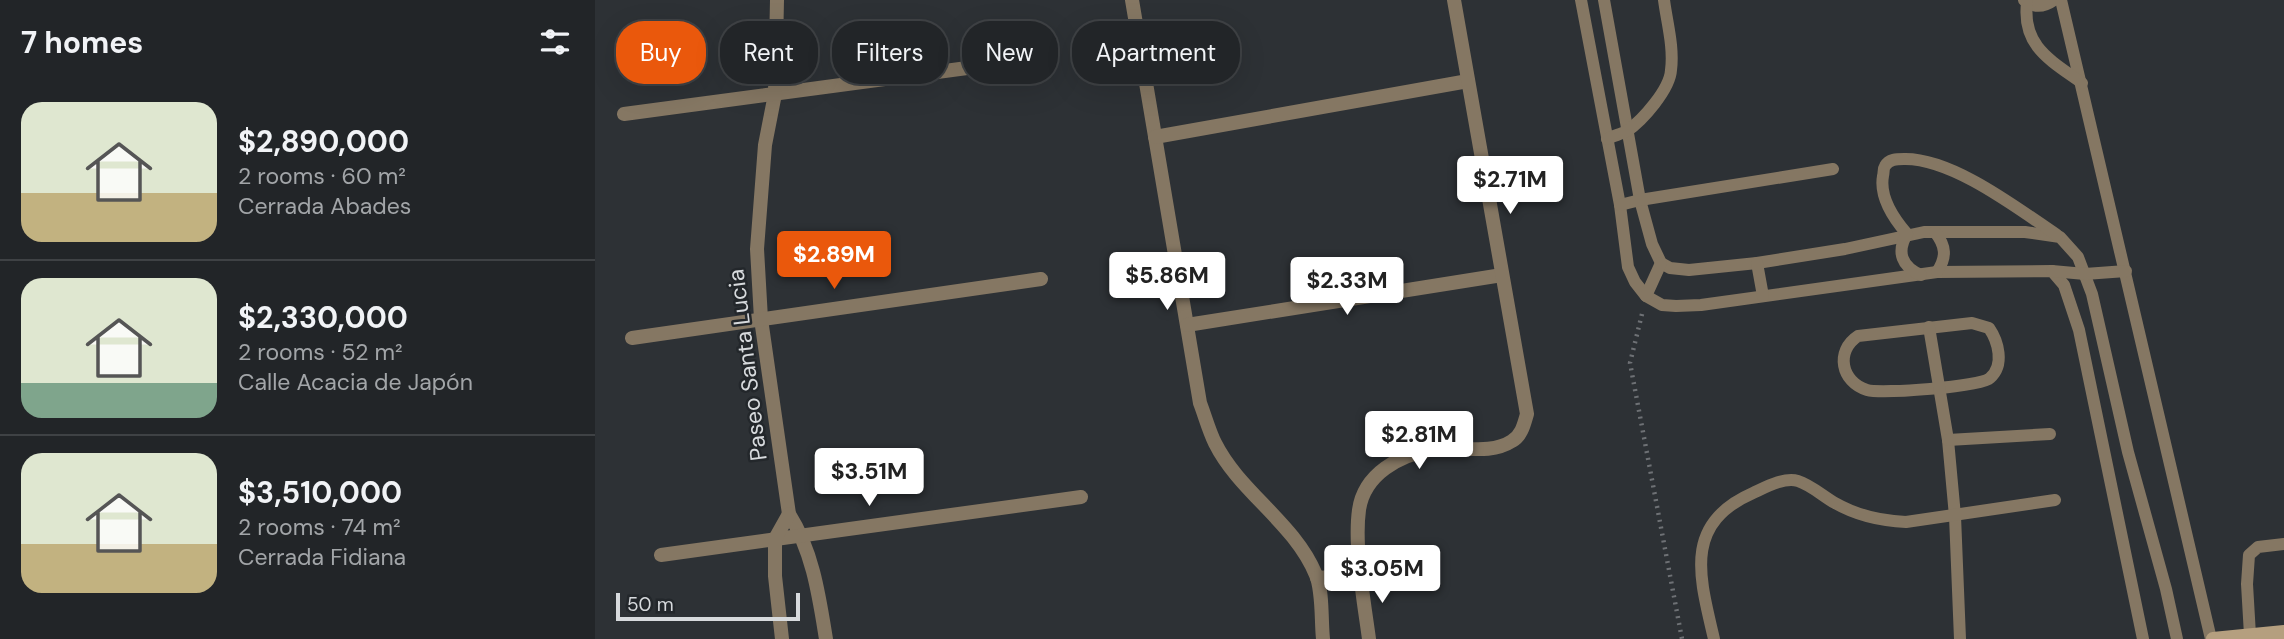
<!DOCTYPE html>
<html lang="en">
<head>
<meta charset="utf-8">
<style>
  body { margin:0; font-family:"DM Sans",sans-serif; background:#2a2d30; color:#f1f3f6; height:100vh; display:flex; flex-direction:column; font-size:26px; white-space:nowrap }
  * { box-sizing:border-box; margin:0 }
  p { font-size:23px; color:#a2a5a8 }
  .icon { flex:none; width:38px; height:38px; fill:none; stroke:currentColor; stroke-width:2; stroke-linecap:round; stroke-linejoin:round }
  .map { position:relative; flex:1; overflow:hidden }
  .details { display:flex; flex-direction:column; background:#222528; width:595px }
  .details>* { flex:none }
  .guide { position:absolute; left:21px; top:21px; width:665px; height:63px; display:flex; gap:14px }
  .scale { position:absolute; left:21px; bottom:18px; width:184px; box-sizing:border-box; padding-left:7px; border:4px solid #d7dadd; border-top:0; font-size:19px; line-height:24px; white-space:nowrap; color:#d7dadd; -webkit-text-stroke:5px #23272b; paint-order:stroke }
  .price { position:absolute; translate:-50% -60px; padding:0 16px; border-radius:7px; background:#fff; color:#222; font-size:23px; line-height:46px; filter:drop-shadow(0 2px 4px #0008) }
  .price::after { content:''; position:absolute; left:50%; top:42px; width:21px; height:16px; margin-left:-10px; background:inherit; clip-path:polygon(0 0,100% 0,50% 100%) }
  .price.active { background:#ea580c; color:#fff }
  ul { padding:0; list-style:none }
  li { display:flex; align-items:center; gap:21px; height:175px; padding:0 21px }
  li+li { border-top:2px solid #3f4245 }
  li span { display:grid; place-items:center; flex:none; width:196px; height:140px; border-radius:21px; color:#555 }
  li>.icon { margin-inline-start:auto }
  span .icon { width:84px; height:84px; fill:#fffc; stroke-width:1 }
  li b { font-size:30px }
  h2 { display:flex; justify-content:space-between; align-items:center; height:84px; padding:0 21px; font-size:30px }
  .pill { padding:0 24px; border-radius:28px; background:#222528; box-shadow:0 7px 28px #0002,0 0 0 2px #3f4245; font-size:24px; line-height:63px }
  .pill.active { background:#ea580c; color:#fff }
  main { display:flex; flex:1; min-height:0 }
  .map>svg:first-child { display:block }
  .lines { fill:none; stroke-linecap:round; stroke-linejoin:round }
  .path { stroke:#6e7175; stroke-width:4.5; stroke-dasharray:2 5; stroke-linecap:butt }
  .lane { stroke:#857763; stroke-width:12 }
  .street { stroke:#857763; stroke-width:14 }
  .secondary { stroke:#b59f7f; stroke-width:14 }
  .labels { text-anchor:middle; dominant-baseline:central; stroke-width:5; stroke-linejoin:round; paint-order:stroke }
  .street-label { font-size:23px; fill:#d7dadd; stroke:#23272b }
</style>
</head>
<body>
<main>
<section class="details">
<h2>7 homes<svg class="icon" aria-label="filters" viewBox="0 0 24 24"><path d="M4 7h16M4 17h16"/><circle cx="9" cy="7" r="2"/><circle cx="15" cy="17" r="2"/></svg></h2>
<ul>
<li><span style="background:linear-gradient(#dfe7d0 65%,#c2b280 0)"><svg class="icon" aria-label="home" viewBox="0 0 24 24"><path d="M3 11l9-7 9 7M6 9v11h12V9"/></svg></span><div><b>$2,890,000</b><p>2 rooms · 60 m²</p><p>Cerrada Abades</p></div></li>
<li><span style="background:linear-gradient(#dfe7d0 75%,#7fa58c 0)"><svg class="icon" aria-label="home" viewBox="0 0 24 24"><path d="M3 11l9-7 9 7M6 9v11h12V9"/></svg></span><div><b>$2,330,000</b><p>2 rooms · 52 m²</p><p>Calle Acacia de Japón</p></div></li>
<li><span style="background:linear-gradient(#dfe7d0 65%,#c2b280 0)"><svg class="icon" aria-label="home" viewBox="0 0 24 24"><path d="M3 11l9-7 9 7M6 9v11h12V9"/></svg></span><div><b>$3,510,000</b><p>2 rooms · 74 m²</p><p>Cerrada Fidiana</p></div></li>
</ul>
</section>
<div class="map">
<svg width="1689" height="639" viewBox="0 0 1689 639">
  <rect width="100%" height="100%" fill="#2d3135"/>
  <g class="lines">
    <path class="path" d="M1047,314l-12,49 52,276"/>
    <g class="lane">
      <path d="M986,0l39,205 8,62 7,15 11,14 16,9 14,1 25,-1 236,-33 115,-1 12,14 15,45 64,309"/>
      <path d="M1009,0l36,200 12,44 9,19 9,5 19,2 68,-7 88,-14 79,-17h101l35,5 18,20 14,37 36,158 38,137 11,50"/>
      <path d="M1429,0c10,8 20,7 30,0"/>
      <path d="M1466,0l150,639"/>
      <path d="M1432,3c-5,43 23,57 55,80"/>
      <path d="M1012,139c6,-3 14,-5 20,-8 16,-11 43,-42 44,-61 3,-23 -4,-47 -7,-70"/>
      <path d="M1025,205l20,-5 193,-31"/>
      <path d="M1340,232c11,14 12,25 2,40"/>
      <path d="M1162,263l6,33"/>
      <path d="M1457,271l33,3 41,-3"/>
      <path d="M1326,275c-19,-8 -25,-23 -14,-41 -13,-15 -28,-36 -24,-58 1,-3 0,-7 2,-10 4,-7 12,-7 19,-7 48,-1 113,49 153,76"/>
      <path d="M1051,296l15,-33"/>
      <path d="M1377,323l17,5c9,13 16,37 1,50 -9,9 -109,16 -123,12 -26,-8 -32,-39 -9,-54z"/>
      <path d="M1334,327l19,113 7,76 5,123"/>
      <path d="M1353,440l102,-6"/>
      <path d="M1655,635l-3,-51 2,-29 9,-8 26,-3"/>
      <path d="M1119,639c-14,-61 -32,-115 39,-146 13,-6 31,-16 45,-12 13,4 26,16 37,22 21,12 48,18 71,19l149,-22"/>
    </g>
    <g class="street">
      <path d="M182,0l-2,94 -10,51 -8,104 4,70 28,195c24,38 30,82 37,125"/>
      <path d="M537,0l68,403c5,13 9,28 15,40 25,50 79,79 101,132 7,16 5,46 7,64"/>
      <path d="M29,114l373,-50"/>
      <path d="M560,137l313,-56"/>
      <path d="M592,325l315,-50"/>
      <path d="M37,338l409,-59"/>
      <path d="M66,555l420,-58"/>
      <path d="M722,578l44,-3"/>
      <path d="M187,639l-7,-63v-37l14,-25"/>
      <path d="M774,639c-5,-37 -15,-93 -10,-129 5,-36 40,-55 74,-61 25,-4 56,7 79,-8 10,-6 12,-17 15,-27l-73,-414"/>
    </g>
    <path class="secondary" d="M1618,639l71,-7"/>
  </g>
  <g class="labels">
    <g class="street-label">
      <text transform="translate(152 365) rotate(-97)">Paseo Santa Lucia</text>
    </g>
  </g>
</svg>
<div class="scale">50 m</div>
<b class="price" style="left:915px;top:216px">$2.71M</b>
<b class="price active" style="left:239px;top:291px">$2.89M</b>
<b class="price" style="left:572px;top:312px">$5.86M</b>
<b class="price" style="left:752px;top:317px">$2.33M</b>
<b class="price" style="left:824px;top:471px">$2.81M</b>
<b class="price" style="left:274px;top:508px">$3.51M</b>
<b class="price" style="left:787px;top:605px">$3.05M</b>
<div class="guide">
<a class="pill active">Buy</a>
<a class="pill">Rent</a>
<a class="pill">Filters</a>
<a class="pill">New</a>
<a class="pill">Apartment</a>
</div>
</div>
</main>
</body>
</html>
